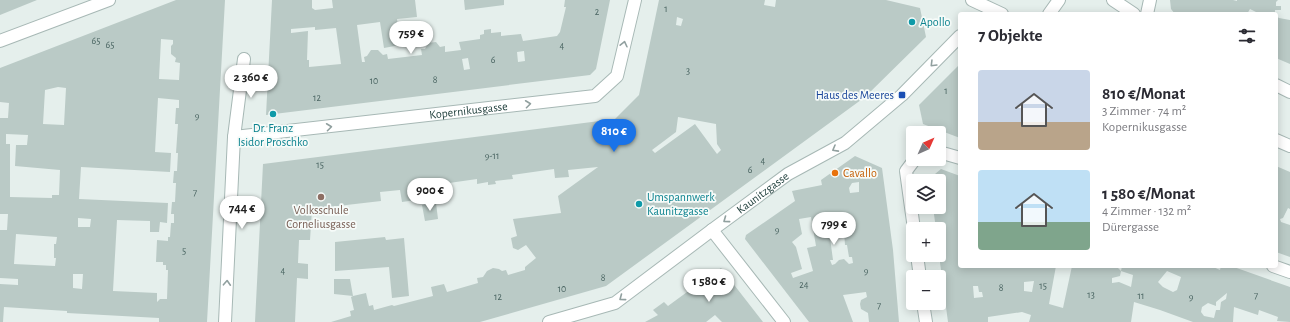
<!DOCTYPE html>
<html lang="de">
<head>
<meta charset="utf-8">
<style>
  body { margin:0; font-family:"Alegreya Sans",sans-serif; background:#f2f2f3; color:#2b2b33; height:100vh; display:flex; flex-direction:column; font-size:15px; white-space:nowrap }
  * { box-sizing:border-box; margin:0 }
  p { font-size:13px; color:#7c7c81 }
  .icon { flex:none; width:22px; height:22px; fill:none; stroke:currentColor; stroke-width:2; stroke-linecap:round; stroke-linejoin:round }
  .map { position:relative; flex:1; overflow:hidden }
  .details { position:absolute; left:958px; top:12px; width:320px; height:256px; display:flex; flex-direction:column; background:#fff; border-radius:4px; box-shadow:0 2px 10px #0003 }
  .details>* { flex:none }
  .needle { width:26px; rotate:45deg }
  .tools { position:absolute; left:906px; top:126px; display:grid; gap:8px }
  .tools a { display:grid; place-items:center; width:40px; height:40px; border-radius:4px; background:#fff; box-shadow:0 2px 10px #0003; font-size:20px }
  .price { position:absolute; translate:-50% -34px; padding:0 9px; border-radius:14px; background:#fff; color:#222; font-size:13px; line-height:26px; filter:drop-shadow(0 1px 2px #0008) }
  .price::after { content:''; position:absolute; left:50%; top:24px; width:12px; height:9px; margin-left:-6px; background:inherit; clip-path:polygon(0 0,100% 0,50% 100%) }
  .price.current { background:#1a73e8; color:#fff }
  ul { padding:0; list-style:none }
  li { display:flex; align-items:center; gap:12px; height:100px; padding:0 20px }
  li span { display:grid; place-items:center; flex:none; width:112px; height:80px; border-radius:4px; color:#555 }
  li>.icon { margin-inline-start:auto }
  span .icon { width:48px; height:48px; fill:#fffc; stroke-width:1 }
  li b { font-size:17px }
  h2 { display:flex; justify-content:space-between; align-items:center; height:48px; padding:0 20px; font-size:17px }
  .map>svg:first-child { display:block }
  .building { fill:#bacac6; fill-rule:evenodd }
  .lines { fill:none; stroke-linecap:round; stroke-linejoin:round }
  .pedestrian-casing { stroke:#a7b8b5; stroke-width:14 }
  .minor-casing { stroke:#a7b8b5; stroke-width:14 }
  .tertiary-casing { stroke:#a7b8b5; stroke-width:14 }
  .pedestrian { stroke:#fff; stroke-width:12 }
  .minor { stroke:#fff; stroke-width:12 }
  .tertiary { stroke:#fff; stroke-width:12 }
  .oneway { stroke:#91a09f }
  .culture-dot { fill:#0f9aa8; stroke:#f6fbf9; stroke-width:1.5 }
  .transit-dot { fill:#1a4fb4; stroke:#f6fbf9; stroke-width:1.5 }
  .food-dot { fill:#e8710a; stroke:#f6fbf9; stroke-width:1.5 }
  .education-dot { fill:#8d6e63; stroke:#f6fbf9; stroke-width:1.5 }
  .labels { text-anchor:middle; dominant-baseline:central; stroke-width:3.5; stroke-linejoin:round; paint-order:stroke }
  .number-label { font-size:10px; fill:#496461 }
  .culture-label { font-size:12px; fill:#0d838f; stroke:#f6fbf9; text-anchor:start }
  .transit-label { font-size:12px; fill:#164399; stroke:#f6fbf9; text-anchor:end }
  .street-label { font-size:12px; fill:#23423f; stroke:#f6fbf9 }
  .food-label { font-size:12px; fill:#c56008; stroke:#f6fbf9; text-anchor:start }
  .education-label { font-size:12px; fill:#785e54; stroke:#f6fbf9 }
</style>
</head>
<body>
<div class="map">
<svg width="1290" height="322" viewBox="0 0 1290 322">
  <rect width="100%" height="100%" fill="#e5efec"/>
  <g class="building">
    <path d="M0,0h37l-37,15z"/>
    <path d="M176,0h49l-18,322h-48v-4l-92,-5v-2l-63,-4 -1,15h-3v-38l18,1v-6l-18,-1v-48h7l1,-16h-8v-96h8l1,-15 -9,-1v-34zM161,39l12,1v4l-2,2v8l5,4 -1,4 5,1 -1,17 -20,-1zM58,87l8,1 -2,37 -21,-1 2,-34zM158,98l21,2v8h-3l-1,16h3l-2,29h2l-1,18h-3l-1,12h3l-1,19h-3l-1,12h3v9h-3l-1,14h-2v4l-11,-1 -1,22h7v3h3v5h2l-1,29h-7l-3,3v-9l-44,-2 4,-71 33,1v11h9l1,-10 7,1 1,-20 -89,-4 2,-32 89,5 1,-19 -16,-1zM6,134l22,1 -1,10h-11l-1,21 45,4 -1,25h-7v3l-42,-1v-53h-4zM78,218l13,1 -1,8h-12zM16,234l41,3 -1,7h-2v14h2l-1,8 -41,-2zM73,274h10l-1,15 -9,-1z"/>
    <path d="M272,0h40v8l3,2 18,-2 -1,-8h83l2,17 -20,2 3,26 -16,3 -4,-26 -23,3 5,37h3l-1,-5 3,-1 4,-6h7l5,5 4,-1 1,5 34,-4 -1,-6h4l3,-6 8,-1 4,5 5,-1v6l16,-2 -2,-8 21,-3v-4l4,-1v-4l7,-1v4l10,-1v4l20,-2 2,7 34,-5 3,-4 6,-25h-2l1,-7h45l-14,69 -6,6 -324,40zM315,27v3l21,-2 5,36 -32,3v-7h-2l1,-29 -17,2v-4zM524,51l1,10 -7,1 -1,-10zM468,58l2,11 -6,1 -2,-11z"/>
    <path d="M464,0h40v5l-39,5z"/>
    <path d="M659,0h106l-1,5 11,2 1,-7h110l34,8 6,29 -61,60 -259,189 -126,36h-149l20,-6 -1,-5 4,-1 -3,-13 2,-1 -19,-2v-15h16l3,17 13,-3 3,13 4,-1 1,5 18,-5 2,1 39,-10 -2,-9 13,-3 3,8 31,-9 -1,-5 6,-1 4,-6 6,-3 6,1 3,2 4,-1 2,5 17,-5v-3l11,-9 -10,-13 -8,5 -5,-2 -2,-10 6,-2 -4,-17 48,-6 -3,-17 40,-29 -30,3 1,7 -14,1 -1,-9 -42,6 1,4 -18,2 1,3 -8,1v-3l-11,2v-5l-63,9 2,12 -14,2 -2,-12 -20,2 1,9 -69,8 -2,31h-11l-1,23 10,1v15l-11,-1 -2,44h-40l8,-158 352,-45 24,-24zM677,17l6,2 -2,7 -5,-1zM678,117l38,7 1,20 4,6 -4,4 -22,-30 -40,29 -3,-3 24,-18z"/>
    <path d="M1170,0h63l4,1v-1h41l-2,2v4h5v4h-6v4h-15l-10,-5 -3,5h-72l-4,-5z"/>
    <path d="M1276,16l3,2 11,2v44l-14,-6z"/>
    <path d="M960,64v74l-37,-14 -4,-19z"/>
    <path d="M855,156l27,12 11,82 6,72h-30l-1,-9 -7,-4 -1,-5 1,-4 6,-3 -1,-5 -23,3 10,27h-44l-64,-83 1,-4 49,-34 -3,-10 30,-6 -1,-5zM859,182v10l-9,1 -1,-5 3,-5zM842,213l2,11h-5v7h5l1,14h2l2,12h3l1,6 -4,1 -5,-5 -5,1 -4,4 -3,1 -2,-5h3l-6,-45zM811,217l5,29 -9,2 6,23 -20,7 -2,-5 11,-4 -6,-22 -4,-5 10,-8 -3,-15z"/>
    <path d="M1276,166l14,6v37l-2,-1 -5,10 -3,1 1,3 9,3v32l-14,-5z"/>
    <path d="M941,169l19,7v90h21v1l9,-1h66l-7,38 14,4 9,-42 45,1 4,4 -1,5 -8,2v5l7,-1 12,5 2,-12 -12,-4 1,-5h89l9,4 1,-4h10l59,21v35l-13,-1 1,-4 -19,-7 -1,5 -24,-8 -1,15h-40l-33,-12 -26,-8 -3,20h-102l2,-7 -9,-3 -34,5v5h-40l-9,-67v-26h-3l-3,-22h6v-26h-10v-2zM1167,271l14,6 -4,13 -4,2 -10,-5 -5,-5zM1034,281l-2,11 -8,-1v-9zM973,286h5l1,6h3l1,5 -9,1zM1227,293l-1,6 -5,3 -1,8h-4l-2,8 -10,-2 -3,-4 1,-5 6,-4 8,3v-4z"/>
    <path d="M436,203l2,16 -13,2 -3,-16z"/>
    <path d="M385,237l1,3 18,-2 5,58 -17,2 -3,-31 -54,4v-29z"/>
    <path d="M721,268l42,54h-41l-7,-7 -9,7h-61l13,-7 -5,-5 11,-8 4,4 30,-22 -4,-5 9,-8 5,7z"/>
  </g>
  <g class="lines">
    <defs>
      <path id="pedestrian" d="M1147,14l3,-14"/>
      <g id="minor">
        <path d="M1113,0l21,14"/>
        <path d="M1049,14l10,-14"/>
        <path d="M1276,85l14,7"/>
        <path id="s1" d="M234,137l361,-41 22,-20 18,-76"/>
        <path d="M939,152l21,6"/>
        <path d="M914,229l-8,-58 9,-12"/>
        <path d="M712,230l72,92"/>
        <path d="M917,255l3,22"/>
        <path d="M1273,266l17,6"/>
        <path d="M923,303l3,19"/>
        <path d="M225,322l9,-185 10,-78"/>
      </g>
      <g id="tertiary">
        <path d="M972,0l30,14"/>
        <path d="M0,41l109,-41"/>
        <path d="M1276,140l14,6"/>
        <path id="s2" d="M549,322l66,-19 97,-73 76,-56 57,-31 57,-48 58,-59"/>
      </g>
    </defs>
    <use href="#pedestrian" class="pedestrian-casing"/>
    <use href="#minor" class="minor-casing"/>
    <use href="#tertiary" class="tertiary-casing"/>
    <use href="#pedestrian" class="pedestrian"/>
    <use href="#minor" class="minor"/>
    <use href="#tertiary" class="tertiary"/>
  </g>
  <defs><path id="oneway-chevron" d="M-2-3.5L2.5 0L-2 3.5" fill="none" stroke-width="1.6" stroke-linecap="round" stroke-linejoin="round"/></defs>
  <g class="oneway">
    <use href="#oneway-chevron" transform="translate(624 44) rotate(-77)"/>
    <use href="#oneway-chevron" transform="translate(933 64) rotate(135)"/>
    <use href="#oneway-chevron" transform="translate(528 104) rotate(-7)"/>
    <use href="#oneway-chevron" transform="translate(329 127) rotate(-7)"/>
    <use href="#oneway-chevron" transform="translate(835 149) rotate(151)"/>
    <use href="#oneway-chevron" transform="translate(726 220) rotate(144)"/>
    <use href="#oneway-chevron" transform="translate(227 283) rotate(-87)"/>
    <use href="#oneway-chevron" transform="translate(622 298) rotate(143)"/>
  </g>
  <g class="culture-dot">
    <circle cx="912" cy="22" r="4"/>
    <circle cx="273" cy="114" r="4"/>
    <circle cx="639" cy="204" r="4"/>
  </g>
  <rect class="transit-dot" x="898" y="91" width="8" height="8" rx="2"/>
  <circle class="food-dot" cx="835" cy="173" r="4"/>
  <circle class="education-dot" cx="321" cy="197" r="4"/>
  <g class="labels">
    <g class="number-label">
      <text x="666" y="9">1</text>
      <text x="597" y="12">2</text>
      <text x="96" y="41">65</text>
      <text x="110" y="45">65</text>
      <text x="562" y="46">4</text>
      <text x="493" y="60">6</text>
      <text x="688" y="71">3</text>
      <text x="435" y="80">8</text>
      <text x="374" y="81">10</text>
      <text x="946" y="91">1</text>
      <text x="317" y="98">12</text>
      <text x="197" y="116">9</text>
      <text x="492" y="156">9-11</text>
      <text x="763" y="161">4</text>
      <text x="320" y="165">15</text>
      <text x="750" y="170">6</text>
      <text x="195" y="193">7</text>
      <text x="777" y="230">9</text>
      <text x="184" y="251">5</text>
      <text x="283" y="271">4</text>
      <text x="866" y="271">9</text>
      <text x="603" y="278">8</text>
      <text x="804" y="285">24</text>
      <text x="1043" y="286">15</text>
      <text x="1001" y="288">8</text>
      <text x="562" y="289">10</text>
      <text x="1091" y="295">13</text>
      <text x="1141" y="296">11</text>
      <text x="1256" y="296">7</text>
      <text x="498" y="297">12</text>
      <text x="1191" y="297">9</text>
      <text x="879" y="306">7</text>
    </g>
    <g class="culture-label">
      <text x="920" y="22">Apollo</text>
      <text x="273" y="128" text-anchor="middle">Dr. Franz<tspan x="273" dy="14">Isidor Proschko</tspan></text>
      <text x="647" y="197">Umspannwerk<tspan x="647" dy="14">Kaunitzgasse</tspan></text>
    </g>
    <g class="transit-label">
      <text x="894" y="95">Haus des Meeres</text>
    </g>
    <g class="street-label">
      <text stroke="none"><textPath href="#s1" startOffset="236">Kopernikusgasse</textPath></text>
      <text stroke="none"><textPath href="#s2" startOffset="253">Kaunitzgasse</textPath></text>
    </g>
    <g class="food-label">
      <text x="843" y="173">Cavallo</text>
    </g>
    <g class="education-label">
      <text x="321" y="210">Volksschule<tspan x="321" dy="14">Corneliusgasse</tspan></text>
    </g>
  </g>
</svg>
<div class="tools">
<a><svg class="needle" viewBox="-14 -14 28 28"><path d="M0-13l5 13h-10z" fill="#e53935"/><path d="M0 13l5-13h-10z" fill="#7c7c81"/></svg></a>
<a><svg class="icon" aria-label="layers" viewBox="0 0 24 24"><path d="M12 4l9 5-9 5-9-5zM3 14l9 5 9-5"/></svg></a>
<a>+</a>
<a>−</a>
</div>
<b class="price" style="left:411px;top:55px">759 €</b>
<b class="price" style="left:251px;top:99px">2 360 €</b>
<b class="price current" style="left:614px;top:153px">810 €</b>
<b class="price" style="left:430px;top:212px">900 €</b>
<b class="price" style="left:242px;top:230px">744 €</b>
<b class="price" style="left:834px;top:246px">799 €</b>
<b class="price" style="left:709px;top:303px">1 580 €</b>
<section class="details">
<h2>7 Objekte<svg class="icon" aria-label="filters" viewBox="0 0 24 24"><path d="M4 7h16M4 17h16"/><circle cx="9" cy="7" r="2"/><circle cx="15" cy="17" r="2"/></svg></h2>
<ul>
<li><span style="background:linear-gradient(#c9d6e8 65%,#b9a48a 0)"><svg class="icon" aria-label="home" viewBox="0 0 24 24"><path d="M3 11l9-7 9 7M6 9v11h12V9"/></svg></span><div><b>810 €/Monat</b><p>3 Zimmer · 74 m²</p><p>Kopernikusgasse</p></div></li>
<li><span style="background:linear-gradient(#bfe0f5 65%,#7fa58c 0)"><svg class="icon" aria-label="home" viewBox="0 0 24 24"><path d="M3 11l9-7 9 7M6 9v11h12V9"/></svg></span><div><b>1 580 €/Monat</b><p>4 Zimmer · 132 m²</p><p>Dürergasse</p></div></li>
</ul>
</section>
</div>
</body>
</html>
